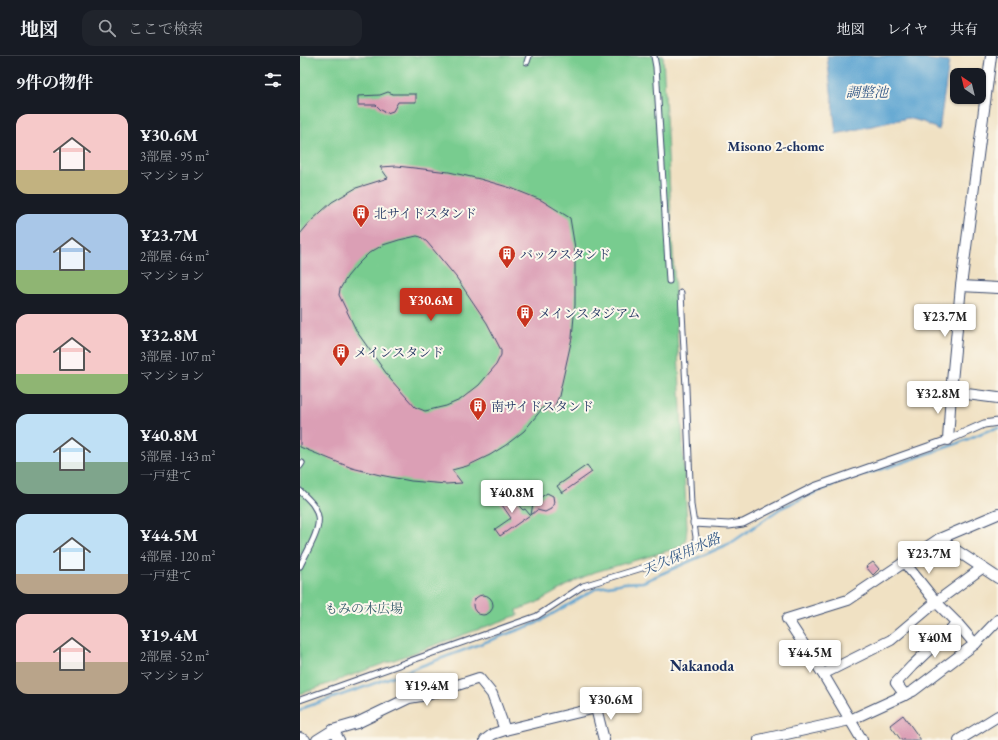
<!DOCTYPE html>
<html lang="ja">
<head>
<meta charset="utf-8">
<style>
  body { margin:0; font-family:"EB Garamond","Noto Serif JP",serif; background:#20242c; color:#f1f3f6; height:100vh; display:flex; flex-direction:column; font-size:15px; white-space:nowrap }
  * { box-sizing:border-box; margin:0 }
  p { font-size:13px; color:#9ea1a6 }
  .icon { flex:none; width:22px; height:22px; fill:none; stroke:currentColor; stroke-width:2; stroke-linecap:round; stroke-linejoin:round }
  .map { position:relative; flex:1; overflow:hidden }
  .drawer { display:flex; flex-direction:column; background:#171b24; width:300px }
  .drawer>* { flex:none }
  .needle { width:26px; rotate:325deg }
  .buttons { position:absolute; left:650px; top:12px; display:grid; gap:8px }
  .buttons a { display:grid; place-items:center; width:36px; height:36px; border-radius:8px; background:#171b24; box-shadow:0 1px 3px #0004; font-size:20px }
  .price { position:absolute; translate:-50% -34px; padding:0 9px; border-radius:4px; background:#fff; color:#222; font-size:13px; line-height:26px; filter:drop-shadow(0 1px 2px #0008) }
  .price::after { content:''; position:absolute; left:50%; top:24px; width:12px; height:9px; margin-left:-6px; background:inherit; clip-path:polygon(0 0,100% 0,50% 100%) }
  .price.on { background:#c8321e; color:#fff }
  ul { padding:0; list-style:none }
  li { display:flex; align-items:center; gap:12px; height:100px; padding:0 16px }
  li span { display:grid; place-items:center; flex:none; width:112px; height:80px; border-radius:12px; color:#555 }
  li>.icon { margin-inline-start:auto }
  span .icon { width:48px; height:48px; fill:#fffc; stroke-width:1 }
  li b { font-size:17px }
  h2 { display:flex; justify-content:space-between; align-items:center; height:48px; padding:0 16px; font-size:17px }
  header { display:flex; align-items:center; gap:24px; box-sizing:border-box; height:56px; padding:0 20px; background:#171b24; border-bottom:1px solid #363941 }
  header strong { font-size:19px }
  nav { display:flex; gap:22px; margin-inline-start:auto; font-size:14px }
  .search { width:280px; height:36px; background:#20242c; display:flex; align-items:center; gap:10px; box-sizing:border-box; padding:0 14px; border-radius:12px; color:#9ea1a6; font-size:15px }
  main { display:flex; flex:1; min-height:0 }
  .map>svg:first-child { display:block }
  .green { fill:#78cc8f; stroke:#4a7e76 }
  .water { fill:#59a2d0; stroke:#3a6897 }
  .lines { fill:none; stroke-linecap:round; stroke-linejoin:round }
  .stream { stroke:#59a2d0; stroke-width:2.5 }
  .building { fill:#db9fb5; fill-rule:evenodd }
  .service-casing { stroke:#3b4a6d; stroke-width:7 }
  .pedestrian-casing { stroke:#3b4a6d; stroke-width:9 }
  .minor-casing { stroke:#3b4a6d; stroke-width:12 }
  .service { stroke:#fff; stroke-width:5 }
  .pedestrian { stroke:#fff; stroke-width:7 }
  .minor { stroke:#fff; stroke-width:10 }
  .labels { text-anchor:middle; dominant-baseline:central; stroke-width:4; stroke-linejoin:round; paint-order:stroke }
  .poi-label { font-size:13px; fill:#1b2f5e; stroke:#fbf7ec; text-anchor:start }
  .park-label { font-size:13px; fill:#375e6d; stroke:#fbf7ec }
  .water-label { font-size:14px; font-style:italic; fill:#315786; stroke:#fbf7ec }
  .neighbourhood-label { font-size:14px; font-weight:bold; fill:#1b2f5e; stroke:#fbf7ec }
  .quarter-label { font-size:15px; font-weight:bold; fill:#1b2f5e; stroke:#fbf7ec }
</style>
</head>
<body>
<header>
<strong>地図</strong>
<div class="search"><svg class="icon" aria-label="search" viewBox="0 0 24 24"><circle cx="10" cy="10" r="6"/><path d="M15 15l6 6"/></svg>ここで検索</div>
<nav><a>地図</a><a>レイヤ</a><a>共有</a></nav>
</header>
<main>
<section class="drawer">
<h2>9件の物件<svg class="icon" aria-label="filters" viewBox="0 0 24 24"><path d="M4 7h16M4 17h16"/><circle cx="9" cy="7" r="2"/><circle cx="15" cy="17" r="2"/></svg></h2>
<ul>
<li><span style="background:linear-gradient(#f6c9c9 70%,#c2b280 0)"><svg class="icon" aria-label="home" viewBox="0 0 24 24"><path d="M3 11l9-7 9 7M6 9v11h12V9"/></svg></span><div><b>¥30.6M</b><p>3部屋 · 95 m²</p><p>マンション</p></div></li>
<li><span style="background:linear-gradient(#a9c7e8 70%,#8fb573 0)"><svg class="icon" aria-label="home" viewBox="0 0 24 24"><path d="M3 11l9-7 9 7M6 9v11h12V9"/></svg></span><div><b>¥23.7M</b><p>2部屋 · 64 m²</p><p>マンション</p></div></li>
<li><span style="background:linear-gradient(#f6c9c9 75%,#8fb573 0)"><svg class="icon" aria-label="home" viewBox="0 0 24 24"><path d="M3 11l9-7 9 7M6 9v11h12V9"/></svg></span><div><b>¥32.8M</b><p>3部屋 · 107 m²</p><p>マンション</p></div></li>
<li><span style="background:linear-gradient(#bfe0f5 60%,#7fa58c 0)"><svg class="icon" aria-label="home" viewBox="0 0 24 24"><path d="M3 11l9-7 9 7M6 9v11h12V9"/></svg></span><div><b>¥40.8M</b><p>5部屋 · 143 m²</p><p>一戸建て</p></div></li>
<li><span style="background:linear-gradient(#bfe0f5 75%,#b9a48a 0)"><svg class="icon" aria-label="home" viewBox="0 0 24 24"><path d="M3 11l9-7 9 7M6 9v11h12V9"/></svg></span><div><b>¥44.5M</b><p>4部屋 · 120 m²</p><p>一戸建て</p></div></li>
<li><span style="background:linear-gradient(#f6c9c9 60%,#b9a48a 0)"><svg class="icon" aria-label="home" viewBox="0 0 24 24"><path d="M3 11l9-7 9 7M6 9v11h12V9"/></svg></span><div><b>¥19.4M</b><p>2部屋 · 52 m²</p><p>マンション</p></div></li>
</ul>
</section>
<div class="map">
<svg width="698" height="684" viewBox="0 0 698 684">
  <rect width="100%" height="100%" fill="#fbf7ec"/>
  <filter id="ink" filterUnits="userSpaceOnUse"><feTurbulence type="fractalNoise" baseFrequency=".025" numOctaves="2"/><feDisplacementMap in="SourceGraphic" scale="8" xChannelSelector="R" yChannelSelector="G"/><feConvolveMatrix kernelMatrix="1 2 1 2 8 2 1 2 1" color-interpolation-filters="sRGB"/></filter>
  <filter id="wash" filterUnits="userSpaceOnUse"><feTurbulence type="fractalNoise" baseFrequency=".012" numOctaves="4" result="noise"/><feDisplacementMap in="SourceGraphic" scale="16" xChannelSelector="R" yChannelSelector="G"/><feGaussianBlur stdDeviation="0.9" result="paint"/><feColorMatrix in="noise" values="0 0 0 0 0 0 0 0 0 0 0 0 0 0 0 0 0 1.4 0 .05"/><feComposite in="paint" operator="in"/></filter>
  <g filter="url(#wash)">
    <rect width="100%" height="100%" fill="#f0e1c3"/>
    <path class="green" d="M0,0h363l24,471c-1,13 0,17 -13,22l-79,23 -18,8 -41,23 -19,7 1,5 -218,79z"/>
    <path class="water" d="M527,0h71l51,6 -10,68 -16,-8 -15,-4 -72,16z"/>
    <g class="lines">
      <path class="stream" d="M0,655l6,-4 53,-18 178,-66 60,-35 27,-5 19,-1 88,-39 50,-35 56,-25 58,-18 61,-21 33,-14 9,-2"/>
    </g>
    <g id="blocks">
      <g class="building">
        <path d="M88,36l5,2h23v8h-18l-5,9 -6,2 -6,-3 -5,-5h-18v-9l22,-1z"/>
        <path d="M97,110l52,6 31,7 31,9 30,12 29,18 5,30v57l-3,33 -13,58 -7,17 -6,-9 -22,27 -18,14 -16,10 -23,11 -15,4 10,13 -16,1 -35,-3 -31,-6 -28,-7 -52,-21v-213l11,-13 21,-19 24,-14 32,-10 -8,-11zM117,180l4,1 6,5 29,35 31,46 14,27v5l-5,10 -17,20 -19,15 -14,6 -21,5 -10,-4 -24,-27 -34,-48 -18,-37 1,-6 7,-12 10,-12 12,-12 14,-8 16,-5z"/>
        <path d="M287,409l5,7 -30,21 -5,-7z"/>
        <path d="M212,437l9,13 -1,1 3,3 2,-1 5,6 -30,21 -5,-7 16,-11 -11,-16z"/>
        <path d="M247,437l6,3 1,7 -3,6 -6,3 -8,-2 -6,5 2,-12z"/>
        <path d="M573,506l6,7 -6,6 -7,-8z"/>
        <circle cx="183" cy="549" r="10"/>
        <path d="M603,659l18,25h-20l-11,-15z"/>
      </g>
    </g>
  </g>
  <g filter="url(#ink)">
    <use href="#blocks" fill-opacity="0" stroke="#3b4a6d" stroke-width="1"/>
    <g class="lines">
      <defs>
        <g id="service">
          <path d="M354,0l2,11 13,214"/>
          <path d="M227,6l2,-6"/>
          <path d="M0,410l2,-3"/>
          <path d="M0,435c7,7 16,14 18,25 3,14 -12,37 -18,50"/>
          <path d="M0,644l237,-84 46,-30 105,-32 4,-4 3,-5 1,-8 -5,-32 -5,-117 -5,-95"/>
        </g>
        <path id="pedestrian" d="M394,467l35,2 14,-2 71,-36 134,-47 36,-16 14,-2"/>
        <g id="minor">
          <path d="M661,230l37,2"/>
          <path d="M651,336l47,6"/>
          <path d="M648,384l3,-48 10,-106 30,-230"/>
          <path d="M639,483l59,39"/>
          <path d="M604,506l32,40 21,21 18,21"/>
          <path d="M523,618l68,-34 45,-38 46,-34"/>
          <path d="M605,639l-9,-12 16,-17 45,-43"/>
          <path d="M33,674l6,10"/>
          <path d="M0,682l5,2"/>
          <path d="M17,684l16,-10 24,-7 52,-25 18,-3 52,-17 13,16 13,36"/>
          <path d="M185,684l8,-6 12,-4 91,-22 8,32"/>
          <path d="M459,684l91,-20 63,-29 62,-47 23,-24"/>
          <path d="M562,684l-39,-66 -36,-55 61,-19 91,-61 59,-25"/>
          <path d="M659,684l39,-24"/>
        </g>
      </defs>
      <use href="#service" class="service-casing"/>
      <use href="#pedestrian" class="pedestrian-casing"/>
      <use href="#minor" class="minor-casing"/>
      <use href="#service" class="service"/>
      <use href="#pedestrian" class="pedestrian"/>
      <use href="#minor" class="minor"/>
    </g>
  </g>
  <defs>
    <symbol id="building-pin" viewBox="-11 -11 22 30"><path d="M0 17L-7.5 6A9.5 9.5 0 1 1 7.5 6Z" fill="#c8321e" stroke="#fbf7ec"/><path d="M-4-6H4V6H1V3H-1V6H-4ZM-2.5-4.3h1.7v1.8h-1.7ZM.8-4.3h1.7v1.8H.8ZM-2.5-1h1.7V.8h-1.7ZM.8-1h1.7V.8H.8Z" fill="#fff"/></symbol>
  </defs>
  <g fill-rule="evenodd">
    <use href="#building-pin" x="51" y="147" width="20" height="27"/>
    <use href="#building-pin" x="197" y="188" width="20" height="27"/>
    <use href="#building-pin" x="215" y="247" width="20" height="27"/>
    <use href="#building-pin" x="31" y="286" width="20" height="27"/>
    <use href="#building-pin" x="168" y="340" width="20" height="27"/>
  </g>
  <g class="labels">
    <g class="poi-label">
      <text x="74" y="157">北サイドスタンド</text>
      <text x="220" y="198">バックスタンド</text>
      <text x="238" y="257">メインスタジアム</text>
      <text x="54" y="296">メインスタンド</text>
      <text x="191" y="350">南サイドスタンド</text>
    </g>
    <g class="park-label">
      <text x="64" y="552">もみの木広場</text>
    </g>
    <g class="water-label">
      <text x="567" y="36">調整池</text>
      <text transform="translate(381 498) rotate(-24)">天久保用水路</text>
    </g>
    <g class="neighbourhood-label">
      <text x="476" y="90">Misono 2-chome</text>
    </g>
    <g class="quarter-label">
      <text x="402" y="609">Nakanoda</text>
    </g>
  </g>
</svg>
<div class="buttons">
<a><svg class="needle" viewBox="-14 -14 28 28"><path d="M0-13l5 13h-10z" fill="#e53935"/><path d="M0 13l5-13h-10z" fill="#9ea1a6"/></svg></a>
</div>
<b class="price on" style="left:131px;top:266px">¥30.6M</b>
<b class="price" style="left:645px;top:282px">¥23.7M</b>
<b class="price" style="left:638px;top:359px">¥32.8M</b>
<b class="price" style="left:212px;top:458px">¥40.8M</b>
<b class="price" style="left:629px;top:519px">¥23.7M</b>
<b class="price" style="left:635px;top:603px">¥40M</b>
<b class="price" style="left:510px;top:618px">¥44.5M</b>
<b class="price" style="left:127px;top:651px">¥19.4M</b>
<b class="price" style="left:311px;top:665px">¥30.6M</b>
</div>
</main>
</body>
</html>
